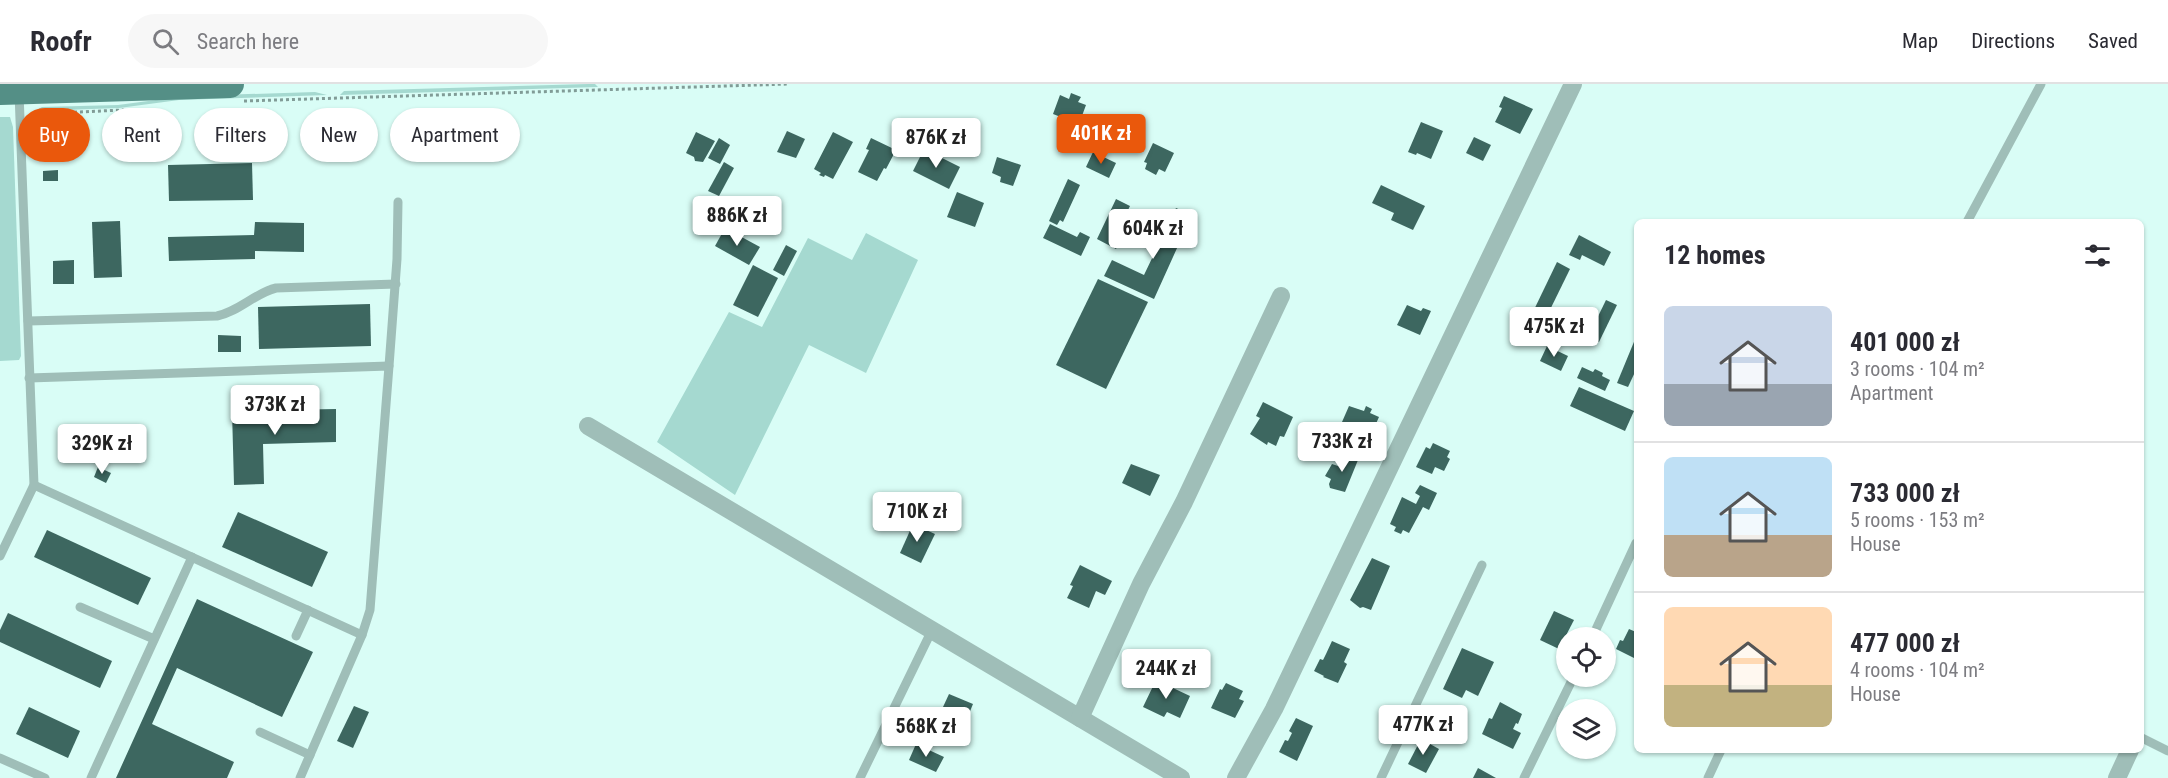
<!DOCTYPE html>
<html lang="en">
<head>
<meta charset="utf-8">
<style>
  body { margin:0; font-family:"Roboto Condensed",sans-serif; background:#f7f7f7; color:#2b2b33; height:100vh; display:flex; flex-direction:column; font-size:22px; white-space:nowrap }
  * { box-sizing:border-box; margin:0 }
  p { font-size:20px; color:#7c7c81 }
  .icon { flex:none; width:33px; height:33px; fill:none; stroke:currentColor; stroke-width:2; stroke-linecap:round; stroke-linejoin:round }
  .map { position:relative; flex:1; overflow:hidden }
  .side { position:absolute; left:1634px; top:135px; width:510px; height:534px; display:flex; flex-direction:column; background:#fff; border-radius:9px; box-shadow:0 2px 4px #0004 }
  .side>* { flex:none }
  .hud { position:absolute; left:18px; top:24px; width:570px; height:54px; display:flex; gap:12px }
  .buttons { position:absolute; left:1556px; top:543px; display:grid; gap:12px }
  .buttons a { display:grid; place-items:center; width:60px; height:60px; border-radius:50%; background:#fff; box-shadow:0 2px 4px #0004; font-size:30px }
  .price { position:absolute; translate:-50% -51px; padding:0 14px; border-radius:6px; background:#fff; color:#222; font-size:20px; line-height:39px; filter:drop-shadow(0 2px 3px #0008) }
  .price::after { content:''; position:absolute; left:50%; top:36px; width:18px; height:14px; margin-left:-9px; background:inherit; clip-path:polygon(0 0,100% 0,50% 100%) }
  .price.on { background:#ea580c; color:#fff }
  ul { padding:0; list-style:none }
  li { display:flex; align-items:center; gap:18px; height:150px; padding:0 30px }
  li+li { border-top:2px solid #e1e1e2 }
  li span { display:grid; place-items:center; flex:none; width:168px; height:120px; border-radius:9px; color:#555 }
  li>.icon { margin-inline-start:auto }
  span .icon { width:72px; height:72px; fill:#fffc; stroke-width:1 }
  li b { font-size:26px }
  h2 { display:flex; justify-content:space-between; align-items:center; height:72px; padding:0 30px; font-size:26px }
  .pill { padding:0 21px; border-radius:27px; background:#fff; box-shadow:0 2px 4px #0004; font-size:21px; line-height:54px }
  .pill.on { background:#ea580c; color:#fff }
  header { display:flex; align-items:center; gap:36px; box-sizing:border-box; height:84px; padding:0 30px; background:#fff; border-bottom:2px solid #e1e1e2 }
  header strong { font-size:28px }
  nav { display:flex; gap:33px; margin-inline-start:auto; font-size:21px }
  .search { width:420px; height:54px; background:#f7f7f7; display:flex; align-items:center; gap:15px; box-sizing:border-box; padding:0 21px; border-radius:33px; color:#7c7c81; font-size:22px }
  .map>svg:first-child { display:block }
  .green { fill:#a5d9d0 }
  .building { fill:#3d6760 }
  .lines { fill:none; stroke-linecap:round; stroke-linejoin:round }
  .path { stroke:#819c97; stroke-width:3; stroke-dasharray:3 3; stroke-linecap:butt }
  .lane { stroke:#9fbeb8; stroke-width:9 }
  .street { stroke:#9fbeb8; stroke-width:18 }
  .primary { stroke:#548f86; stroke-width:28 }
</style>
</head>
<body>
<header>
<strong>Roofr</strong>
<div class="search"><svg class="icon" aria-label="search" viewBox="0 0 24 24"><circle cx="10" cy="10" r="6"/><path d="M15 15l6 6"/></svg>Search here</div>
<nav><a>Map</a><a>Directions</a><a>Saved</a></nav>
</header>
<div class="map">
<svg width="2168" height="694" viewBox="0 0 2168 694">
  <rect width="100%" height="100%" fill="#d9fdf6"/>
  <g class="green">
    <path d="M588,0h7l3,3 -258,8 4,-4z"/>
    <path d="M315,8l12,3 -148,5 -60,8 -84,3 7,-4 76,-2 68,-9z"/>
    <path d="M0,33h10l3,10 8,229 -2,4 -19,1z"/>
    <path d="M866,149l52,27 -52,113 -57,-28 -74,150 -78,-53 72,-130 33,15 46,-89 44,22z"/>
  </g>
  <g class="building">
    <path d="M1071,9l10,4 -3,5 8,3 -7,19 -26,-10 7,-19 9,4z"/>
    <path d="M1504,12l29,13 -13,25 -25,-12 7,-14 -3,-1z"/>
    <path d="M1421,38l22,9 -12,28 -14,-6 -1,2 -8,-3z"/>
    <path d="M787,47l18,8 -9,19 -19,-6z"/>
    <path d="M696,48l19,9 -12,21 -8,-1 -1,-4 -8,-4z"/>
    <path d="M833,48l20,10 -20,37 -8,-4 -1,2 -5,-2 2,-2 -7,-4z"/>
    <path d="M1474,53l17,8 -8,16 -17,-8z"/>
    <path d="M719,54l11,7 -10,19 -12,-6z"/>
    <path d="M871,54l25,12 -10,19 -2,-1 -7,13 -19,-9 11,-22 -3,-1z"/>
    <path d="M1153,59l21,10 -9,19 -6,-3 -3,6 -11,-6 2,-6 -3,-1z"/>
    <path d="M924,65l36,18 -11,22 -36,-18z"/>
    <path d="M1093,68l23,11 -7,15 -23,-11z"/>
    <path d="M997,73l24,8 -8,21 -13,-4 1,-5 -9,-4z"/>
    <path d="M724,78l10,6 -15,28 -11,-5z"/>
    <path d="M252,79l1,37 -84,1 -1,-36z"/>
    <path d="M58,86v11h-15v-10z"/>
    <path d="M1068,95l12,6 -17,37 -3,-2 -3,5 -8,-4z"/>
    <path d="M1381,101l44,21 -12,24 -22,-10 3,-7 -22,-10z"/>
    <path d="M957,108l27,11 -9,24 -28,-10z"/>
    <path d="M1116,115l14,7 -5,10 6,3 -15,30 -19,-10z"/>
    <path d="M1176,124l16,7 -38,84 -50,-23 8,-16 32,15z"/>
    <path d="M120,137l2,56 -28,1 -2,-56z"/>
    <path d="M255,138l49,1v29l-49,-1v8l-86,2 -1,-24 86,-2z"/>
    <path d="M1050,140l27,13 3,-5 10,5 -9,19 -38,-18z"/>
    <path d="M725,144l35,19 -11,18 -34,-19z"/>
    <path d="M1579,151l32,17 -7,14 -22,-11 -2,5 -11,-5z"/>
    <path d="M786,161l11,6 -13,25 -11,-6z"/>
    <path d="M74,176v24h-21v-23z"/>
    <path d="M1557,178l13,7 -26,53 -13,-6z"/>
    <path d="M753,181l25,13 -20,39 -25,-12z"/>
    <path d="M1098,195l50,23 -42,87 -50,-24z"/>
    <path d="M1606,216l11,5 -18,37 -11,-5z"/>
    <path d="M370,220l1,42 -112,3 -1,-42z"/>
    <path d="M1407,221l14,6 2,-3 8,3 -11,24 -23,-10z"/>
    <path d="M218,251l23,1v16h-23z"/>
    <path d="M1636,253v33l-8,17 -11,-4z"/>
    <path d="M1547,262l21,10 -7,15 -21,-10z"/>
    <path d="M1582,283l11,5 2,-3 8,4 -1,3 8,4 -5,11 -28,-13z"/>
    <path d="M1579,303l55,24 -9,20 -55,-25z"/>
    <path d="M1263,318l30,15 -9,20 -4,-1 -4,10 -8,-4 -1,3 -17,-11 10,-16 -4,-2z"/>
    <path d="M1349,322l15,5 2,-5 6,3 -2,4 9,4 -9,20 -28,-15z"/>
    <path d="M336,325v33l-73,2 1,40 -30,1 -2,-74z"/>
    <path d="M1433,359l17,8 -3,6 3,2 -6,12 -9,-4 -3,7 -16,-7 10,-20 4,2z"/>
    <path d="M1344,370l14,6 -13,32 -15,-4 -1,-4 2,-5 -6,-3 7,-12 6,2z"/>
    <path d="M1131,380l29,11 -10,21 -28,-13z"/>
    <path d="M98,383l13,6 -5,10 -12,-6z"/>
    <path d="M1420,401l17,8 -8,17 -6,-3 -14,26 -6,-3 -2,4 -7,-3 2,-4 -6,-3 12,-27 14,7 4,-8 -5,-3z"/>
    <path d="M238,428l90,40 -16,35 -90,-40z"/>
    <path d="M913,440l22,10 -14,29 -21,-10z"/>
    <path d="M47,446l104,48 -13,27 -104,-48z"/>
    <path d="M1372,474l18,8 -19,44 -8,-3 -3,1 -10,-8z"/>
    <path d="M1080,481l32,16 -7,14 -9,-4 -7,17 -22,-10 6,-12 -3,-1z"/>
    <path d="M197,515l116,53 -31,65 -105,-49 -25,56 82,38 -7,16h-111z"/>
    <path d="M1554,527l20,9 -15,29 -19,-9z"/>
    <path d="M8,529l104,48 -12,27 -100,-46v-12z"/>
    <path d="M1629,545l7,3v27l-20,-10 4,-9 3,1z"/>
    <path d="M1332,557l18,8 -6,13 3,2 -9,19 -15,-6 1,-1 -10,-5 6,-12 3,1 3,-6z"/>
    <path d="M1462,564l32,14 -16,34 -12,-6 -4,8 -19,-9z"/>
    <path d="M1156,596l34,16 -10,22 -13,-6 -3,5 -21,-10z"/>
    <path d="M1226,599l17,8 -4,8 5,2 -9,17 -24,-10 9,-19 2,1z"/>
    <path d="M949,610l24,10 -11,27 -25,-11z"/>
    <path d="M1500,618l22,12 -4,10 -2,-1 -3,6 8,4 -8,16 -31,-15 7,-16 3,1z"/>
    <path d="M354,622l15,6 -16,36 -16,-7z"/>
    <path d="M29,623l51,24 -12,27 -52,-24z"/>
    <path d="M1296,634l17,8 -16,35 -18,-9 6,-12 3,1 4,-8 -3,-2z"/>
    <path d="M1421,655l18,10 -13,24 -18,-9z"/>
    <path d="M916,660l28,13 -8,15 -27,-12z"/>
    <path d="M1573,664h24l-2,5 -5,-2 -3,6 -15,-7z"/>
    <path d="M1478,684l18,10h-23z"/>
  </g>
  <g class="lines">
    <g class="path">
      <path d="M244,17l545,-17"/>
      <path d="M32,30l92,-4"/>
    </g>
    <g class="lane">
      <path d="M1967,138l74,-138"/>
      <path d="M28,237l189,-5c23,-5 38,-23 59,-28l120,-4"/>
      <path d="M389,282l8,-107 1,-57"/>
      <path d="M29,294l360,-12 -19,244 -8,25 -62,143"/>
      <path d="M34,401l328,150"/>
      <path d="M0,472l34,-71 -15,-392"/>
      <path d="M80,523l74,32"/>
      <path d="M296,552l12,-26"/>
      <path d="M1592,554l44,-95"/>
      <path d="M260,648l50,23"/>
      <path d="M2140,653l28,14"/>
      <path d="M0,674l45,20"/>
      <path d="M91,694l101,-221"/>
      <path d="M860,694l72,-148"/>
      <path d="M1381,694l101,-213"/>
      <path d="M1524,694l50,-102"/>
      <path d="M1708,694l13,-28"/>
    </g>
    <g class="street">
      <path d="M588,342l593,352"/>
      <path d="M1080,634l61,-134 43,-82 97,-206"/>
      <path d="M1236,694l38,-69 299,-625"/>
      <path d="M2117,694l13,-28"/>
    </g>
    <path class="primary" d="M0,7l230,-7"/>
  </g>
</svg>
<div class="buttons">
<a><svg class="icon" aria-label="locate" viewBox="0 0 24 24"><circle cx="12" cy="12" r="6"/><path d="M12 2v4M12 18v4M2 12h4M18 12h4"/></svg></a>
<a><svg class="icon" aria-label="layers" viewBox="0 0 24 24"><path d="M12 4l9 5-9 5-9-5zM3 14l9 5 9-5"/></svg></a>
</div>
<b class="price on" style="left:1101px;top:81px">401K zł</b>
<b class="price" style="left:936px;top:85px">876K zł</b>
<b class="price" style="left:737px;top:163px">886K zł</b>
<b class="price" style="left:1153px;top:176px">604K zł</b>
<b class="price" style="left:1554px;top:274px">475K zł</b>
<b class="price" style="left:275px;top:352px">373K zł</b>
<b class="price" style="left:1342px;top:389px">733K zł</b>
<b class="price" style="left:102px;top:391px">329K zł</b>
<b class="price" style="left:917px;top:459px">710K zł</b>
<b class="price" style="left:1166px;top:616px">244K zł</b>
<b class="price" style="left:1423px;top:672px">477K zł</b>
<b class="price" style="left:926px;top:674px">568K zł</b>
<div class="hud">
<a class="pill on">Buy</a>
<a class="pill">Rent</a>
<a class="pill">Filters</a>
<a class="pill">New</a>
<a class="pill">Apartment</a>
</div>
<section class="side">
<h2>12 homes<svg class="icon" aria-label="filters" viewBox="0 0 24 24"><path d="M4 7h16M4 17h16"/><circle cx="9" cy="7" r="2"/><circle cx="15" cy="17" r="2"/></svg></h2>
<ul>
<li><span style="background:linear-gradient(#c9d6e8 65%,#9aa5b1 0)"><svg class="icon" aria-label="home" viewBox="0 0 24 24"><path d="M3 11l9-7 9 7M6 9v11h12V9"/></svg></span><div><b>401 000 zł</b><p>3 rooms · 104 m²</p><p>Apartment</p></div></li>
<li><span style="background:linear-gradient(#bfe0f5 65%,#b9a48a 0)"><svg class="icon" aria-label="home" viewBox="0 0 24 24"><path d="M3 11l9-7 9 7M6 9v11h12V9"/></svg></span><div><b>733 000 zł</b><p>5 rooms · 153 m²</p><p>House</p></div></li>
<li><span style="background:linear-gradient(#ffd9b3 65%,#c2b280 0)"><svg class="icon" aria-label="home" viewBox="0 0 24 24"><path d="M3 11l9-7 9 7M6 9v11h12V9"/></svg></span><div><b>477 000 zł</b><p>4 rooms · 104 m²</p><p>House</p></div></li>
</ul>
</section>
</div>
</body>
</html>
